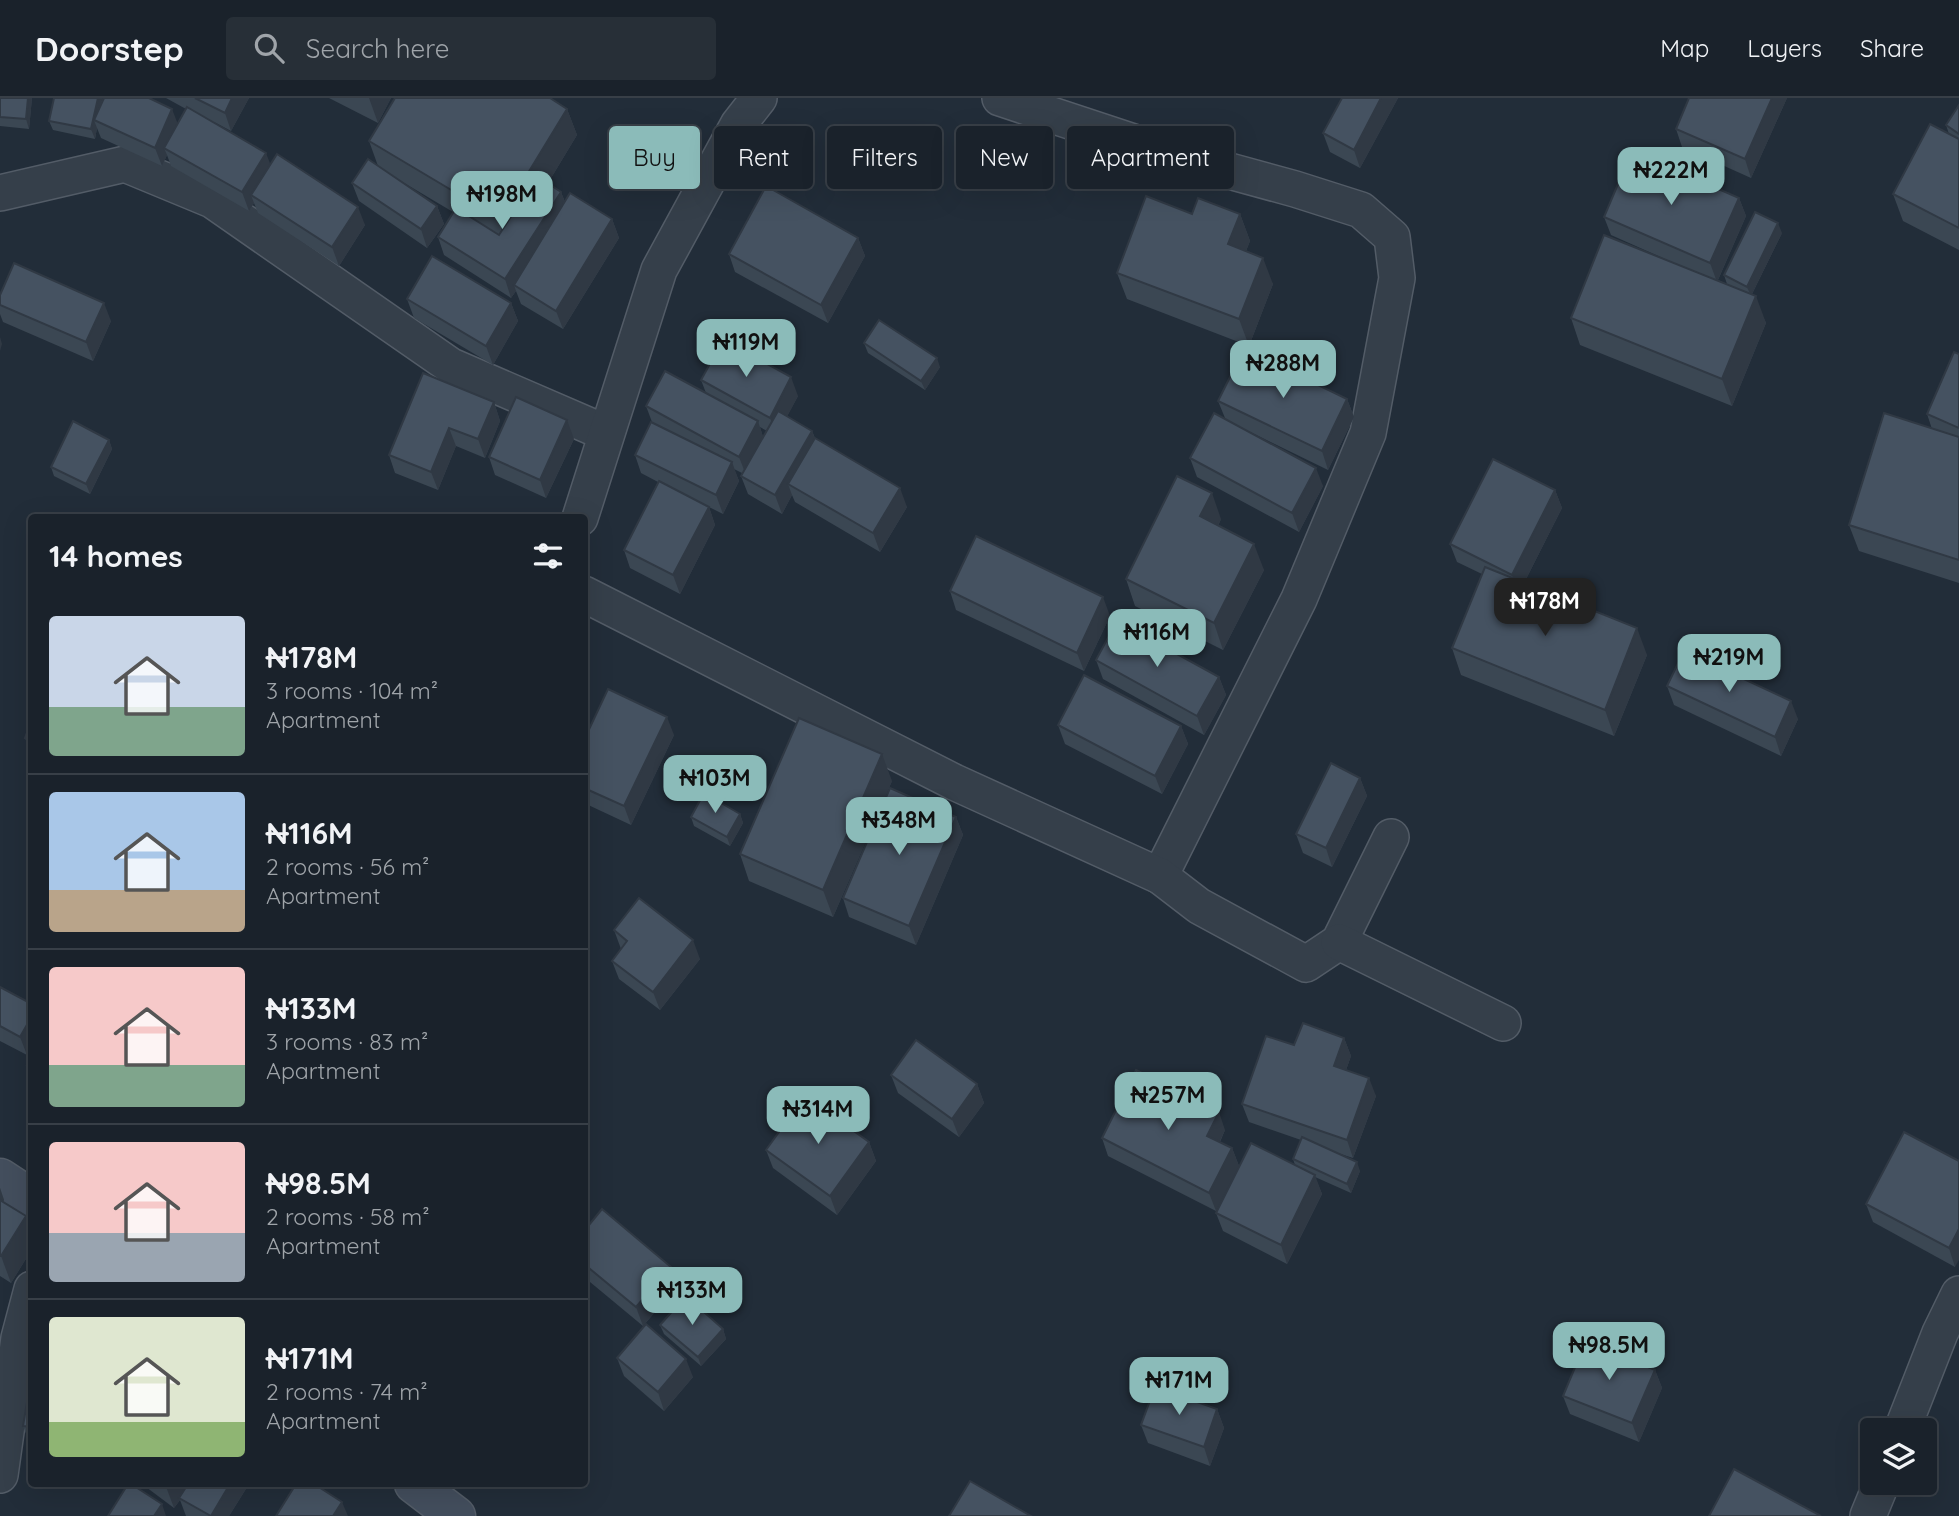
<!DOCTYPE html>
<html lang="en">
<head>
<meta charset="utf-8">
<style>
  body { margin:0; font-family:Quicksand,sans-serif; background:#272f37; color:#f1f3f6; height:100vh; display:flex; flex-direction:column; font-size:26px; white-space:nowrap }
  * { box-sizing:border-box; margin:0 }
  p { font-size:23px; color:#9fa4a9 }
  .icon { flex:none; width:38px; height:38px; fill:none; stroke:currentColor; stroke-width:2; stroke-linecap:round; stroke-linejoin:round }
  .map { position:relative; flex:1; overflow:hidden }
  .panel { position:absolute; left:28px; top:416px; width:560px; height:973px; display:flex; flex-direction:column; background:#1a222b; border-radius:7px; box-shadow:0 7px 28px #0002,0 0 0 2px #383f47 }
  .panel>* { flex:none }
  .top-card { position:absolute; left:609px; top:28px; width:665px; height:63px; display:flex; gap:14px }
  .buttons { position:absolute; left:1860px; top:1320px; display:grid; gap:14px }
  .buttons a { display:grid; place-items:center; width:77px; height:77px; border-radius:7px; background:#1a222b; box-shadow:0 7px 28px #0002,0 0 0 2px #383f47; font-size:35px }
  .price { position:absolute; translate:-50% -60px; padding:0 16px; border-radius:14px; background:#8bbbb9; color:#111; font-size:23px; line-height:46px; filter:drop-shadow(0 2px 4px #0008) }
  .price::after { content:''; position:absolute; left:50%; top:42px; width:21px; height:16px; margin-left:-10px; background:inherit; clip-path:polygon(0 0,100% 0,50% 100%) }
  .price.on { background:#222; color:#fff }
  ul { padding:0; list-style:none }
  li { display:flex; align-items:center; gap:21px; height:175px; padding:0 21px }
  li+li { border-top:2px solid #383f47 }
  li span { display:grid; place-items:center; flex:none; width:196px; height:140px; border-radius:7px; color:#555 }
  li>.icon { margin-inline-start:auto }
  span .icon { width:84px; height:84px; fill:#fffc; stroke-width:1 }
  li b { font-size:30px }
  h2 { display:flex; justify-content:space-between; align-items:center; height:84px; padding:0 21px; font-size:30px }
  .tag { padding:0 24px; border-radius:7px; background:#1a222b; box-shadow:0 7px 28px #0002,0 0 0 2px #383f47; font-size:24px; line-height:63px }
  .tag.on { background:#8bbbb9; color:#111 }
  header { display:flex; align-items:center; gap:42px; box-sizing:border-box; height:98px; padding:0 35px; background:#1a222b; border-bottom:2px solid #383f47 }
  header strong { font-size:33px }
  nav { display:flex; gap:38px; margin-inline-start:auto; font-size:24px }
  .search { width:490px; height:63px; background:#272f37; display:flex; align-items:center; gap:18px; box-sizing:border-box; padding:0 24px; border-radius:7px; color:#9fa4a9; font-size:26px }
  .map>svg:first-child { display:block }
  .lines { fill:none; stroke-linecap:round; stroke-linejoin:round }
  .street-casing { stroke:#535c67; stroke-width:38 }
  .secondary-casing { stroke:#535c67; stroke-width:41 }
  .street { stroke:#353f4a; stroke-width:35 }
  .secondary { stroke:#434e5d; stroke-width:38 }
  .wall { fill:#3b4753; fill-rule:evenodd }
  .shaded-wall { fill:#303944 }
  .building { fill:#455261; stroke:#303944; stroke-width:2 }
</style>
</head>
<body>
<header>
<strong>Doorstep</strong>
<div class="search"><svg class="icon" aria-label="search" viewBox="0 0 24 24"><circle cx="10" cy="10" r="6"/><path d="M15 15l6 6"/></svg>Search here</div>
<nav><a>Map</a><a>Layers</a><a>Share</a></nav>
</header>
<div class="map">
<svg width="1959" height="1418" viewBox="0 0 1959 1418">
  <rect width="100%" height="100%" fill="#222d39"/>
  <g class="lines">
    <defs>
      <g id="street">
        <path d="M1000,0l182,60 113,31 66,21 31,27 5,41 -29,155 -69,166 -139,277"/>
        <path d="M0,95l125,-29 87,36 239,166 155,67"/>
        <path d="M580,420l79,-248 79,-145 21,-27"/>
        <path d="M584,496l370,188 206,94 39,30 107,58 33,-22 52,-105"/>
        <path d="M1339,844l164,81"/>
        <path d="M1902,1332l38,-97 19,-39"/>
        <path d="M0,1377l19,-137 13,-49"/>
        <path d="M1868,1418l14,-34"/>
      </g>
      <g id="secondary">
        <path d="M0,1080l32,21"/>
        <path d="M414,1386l42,32"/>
      </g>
    </defs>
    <use href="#street" class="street-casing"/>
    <use href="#secondary" class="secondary-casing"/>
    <use href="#street" class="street"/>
    <use href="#secondary" class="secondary"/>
  </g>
  <g class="wall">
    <path d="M0,0h32l-3,31 -29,-3z"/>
    <path d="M104,0l74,26 8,-15 -20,-11h83l-18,33 -17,-9 56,43 95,60 -26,41 -81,-53 -4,-10 -5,8 -78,-45 -4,-11 -5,11 -61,-28 -4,-10 -2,11 -42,-9 -4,-9z"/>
    <path d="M329,0h62l-13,25z"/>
    <path d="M1342,0h56l-38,70 -30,-16 -7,-19z"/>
    <path d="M1787,0l-36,80 -69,-31 -6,-18z"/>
    <path d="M1959,7v145l-56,-29 -10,-27 56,-60 -3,-9z"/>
    <path d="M567,11l10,26 -29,48 13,9 4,10 47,17 7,19 -56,91 -42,-25 -5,-13 -5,7 -67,-43 -6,-18 15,-25 -64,-38 48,32 7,18 -17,24 -68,-47 -7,-18 26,-17 -9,-25z"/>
    <path d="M1739,100l7,18 -28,64 9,4 -3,-9 58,-42 -30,61 14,29 -34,83 -152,-61 -9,-27 103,-55 -63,-28 -7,-18z"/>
    <path d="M1192,116h48l10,27 -4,10 27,33 -24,62 -122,-47 -10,-26z"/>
    <path d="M858,140l7,18 -37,67 -93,-51 -6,-18z"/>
    <path d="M0,197l111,26 -18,40 -90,-39 -3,-8z"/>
    <path d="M407,201l104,4 7,18 -25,44 -79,-47z"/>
    <path d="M864,245l76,24 -15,23 -57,-37z"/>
    <path d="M1959,256v229l-100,-32 -10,-26 83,-96 -5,-15z"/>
    <path d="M701,282l97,16 -11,20 25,15 3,7 92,69 -27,45 -85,-50 -3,-7 -10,19 -34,-20 -7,-18 1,-3 -8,-4 5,12 -16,33 -14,-7 6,18 -35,69 -50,-26 -6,-18 34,-68 -17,-9 -6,-18 17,-33 -6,-16 60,-13zM760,329l7,4 -4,6z"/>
    <path d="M1347,301l7,18 -26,53 -88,-43 83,59 -24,46 -102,-55 -7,-19 35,-40 -7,-17z"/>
    <path d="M494,304l6,19 -15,37 -29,-12 -18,44 -43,-17 -6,-18z"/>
    <path d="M574,341l-28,59 -51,-23 -6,-18z"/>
    <path d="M109,342l3,9 -22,45 -36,-18 -3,-9z"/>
    <path d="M1555,392l7,18 -38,75 123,72 -33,81 -153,-61 -9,-27 30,-74 -25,-12 -7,-18z"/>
    <path d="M1221,421l-3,7 46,44 -41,80 -88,-44 -9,-27z"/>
    <path d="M950,493l160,25 -26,55 -128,-61z"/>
    <path d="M1096,562l123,17 7,18 -22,40 -101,-56z"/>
    <path d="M1667,588l131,33 -17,37 -107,-51z"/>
    <path d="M32,621v36l-7,-17z"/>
    <path d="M1058,627l123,1 7,18 -26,50 -97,-50z"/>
    <path d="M674,637l-43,90 -47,-22v-63z"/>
    <path d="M1360,680l7,18 -35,71 -29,-14 -7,-19z"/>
    <path d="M892,683l-59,136 -84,-36 -9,-27z"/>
    <path d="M740,716l3,9 -13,23 -36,-20 -3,-9z"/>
    <path d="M956,719l7,18 -47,110 -67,-28 -6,-19z"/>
    <path d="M614,832l86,29 -40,51 -41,-31 -7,-18 9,-12z"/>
    <path d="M0,889l32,17v43l-5,8 -27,-14z"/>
    <path d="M1344,940l7,18 -5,14 30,26 -23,62 -19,-6 26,19 -9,22 -36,-16 7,17 -35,70 -64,-33 -7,-18 79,-48 -2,-6 8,-19 -52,-18 -7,-18 52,-59z"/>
    <path d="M32,959v20l-5,-12z"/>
    <path d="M891,977l86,9 7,19 -25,34 -61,-44z"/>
    <path d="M1225,1032l-5,12 12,6 7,18 -23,45 -108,-55 -6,-18z"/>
    <path d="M869,1044l7,19 -39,54 -64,-47 -7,-18z"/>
    <path d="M1959,1063l-4,106 -82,-45 -7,-18z"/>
    <path d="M0,1090l4,12 -1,2 23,14 6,15v18l-21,34 -11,-7z"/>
    <path d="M584,1133l94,54 -35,41 -59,-49z"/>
    <path d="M660,1227l63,4 3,10 -25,27 -37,-32z"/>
    <path d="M617,1260l76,19 -29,34 -40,-35z"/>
    <path d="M1655,1272l7,18 -23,54 -69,-28 -7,-18z"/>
    <path d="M32,1275v71h-2l-7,-18z"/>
    <path d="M1217,1311l7,19 -14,38 -62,-23 -7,-18z"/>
    <path d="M142,1386h107l-20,32h-43l-6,-16 -6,8z"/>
  </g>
  <g class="shaded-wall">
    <path d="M28,0h4l-3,31 -3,-10z"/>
    <path d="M98,0h5l-9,22 3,8 -2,11 -4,-10z"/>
    <path d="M232,0h17l-18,33 -6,-18z"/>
    <path d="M369,0h22l-13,25z"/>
    <path d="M1381,0h17l-38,70 -6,-18z"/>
    <path d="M1772,0h15l-36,80 -6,-19z"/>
    <path d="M172,11l7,18 -15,21 3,7 -5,11 -7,-18z"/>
    <path d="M567,11l10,26 -67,111 -10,-27z"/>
    <path d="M266,55l7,18 -22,24 3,8 -5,8 -7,-19z"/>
    <path d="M561,94l7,18 -54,75 2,6 -5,7 -6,-19z"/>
    <path d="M1739,100l7,18 -29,66 -7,-19z"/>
    <path d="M437,108l7,18 -17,24 -6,-19z"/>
    <path d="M358,109l7,18 -26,41 -7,-19z"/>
    <path d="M1240,116l10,27 -12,30 -10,-27z"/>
    <path d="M612,121l7,19 -56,91 -7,-18z"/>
    <path d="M1778,125l4,10 -31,63 -4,-9z"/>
    <path d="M858,140l7,18 -37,67 -7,-18z"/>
    <path d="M1263,160l10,26 -24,62 -10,-27z"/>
    <path d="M1756,198l10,27 -34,83 -10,-27z"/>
    <path d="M104,205l7,18 -18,40 -7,-19z"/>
    <path d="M511,205l7,18 -25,44 -7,-19z"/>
    <path d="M0,239l2,7 -2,7z"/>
    <path d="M937,260l3,9 -15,23 -4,-9z"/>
    <path d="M791,279l7,19 -21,40 -7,-18z"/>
    <path d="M1347,301l7,18 -26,53 -6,-19z"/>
    <path d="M494,304l6,19 -15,37 -7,-19z"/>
    <path d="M567,322l7,19 -28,59 -6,-18z"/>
    <path d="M758,323l6,19 -18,35 -7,-18z"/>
    <path d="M449,330l7,18 -18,44 -7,-18z"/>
    <path d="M812,333l7,18 -31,35 4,11 -10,19 -7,-19z"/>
    <path d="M109,342l3,9 -22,45 -4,-10z"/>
    <path d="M732,364l7,19 -16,33 -7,-19z"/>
    <path d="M1316,370l7,18 -24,46 -7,-19z"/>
    <path d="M900,390l7,19 -27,45 -7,-19z"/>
    <path d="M1555,392l7,18 -43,85 -7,-18z"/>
    <path d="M1212,395l9,26 -11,24 -10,-27z"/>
    <path d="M709,409l6,18 -35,69 -7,-19z"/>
    <path d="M1254,446l10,26 -41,80 -9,-27z"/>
    <path d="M1103,499l7,19 -26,55 -7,-18z"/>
    <path d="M1637,530l10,27 -33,81 -9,-26z"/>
    <path d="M1219,579l7,18 -22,40 -7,-19z"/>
    <path d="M1791,603l7,18 -17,37 -6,-19z"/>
    <path d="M667,619l7,18 -43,90 -7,-19z"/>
    <path d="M1181,628l7,18 -26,50 -7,-18z"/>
    <path d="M882,656l10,27 -59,136 -10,-27z"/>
    <path d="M1360,680l7,18 -35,71 -6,-19z"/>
    <path d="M740,716l3,9 -13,23 -3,-9z"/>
    <path d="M956,719l7,18 -47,110 -7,-19z"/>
    <path d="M693,842l7,19 -40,51 -7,-18z"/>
    <path d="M32,918v31l-5,8 -7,-18z"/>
    <path d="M1344,940l7,18 -10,28 -7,-18z"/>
    <path d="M1369,980l7,18 -23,62 -6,-18z"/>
    <path d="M977,986l7,19 -25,34 -7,-18z"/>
    <path d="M1219,1014l6,18 -11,24 -7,-18z"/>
    <path d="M869,1044l7,19 -39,54 -7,-19z"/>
    <path d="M1232,1050l7,18 -23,45 -7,-18z"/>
    <path d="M1357,1064l3,9 -9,22 -4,-9z"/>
    <path d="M1315,1077l7,19 -35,70 -6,-19z"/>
    <path d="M0,1090l4,12 -4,8z"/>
    <path d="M26,1118l6,15v18l-21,34 -10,-27z"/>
    <path d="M1959,1131v31l-4,7 -6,-19z"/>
    <path d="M671,1169l7,18 -35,41 -7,-19z"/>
    <path d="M723,1231l3,10 -25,27 -3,-9z"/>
    <path d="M686,1261l7,18 -29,34 -6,-19z"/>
    <path d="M1655,1272l7,18 -23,54 -7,-19z"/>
    <path d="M1217,1311l7,19 -14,38 -6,-19z"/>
    <path d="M165,1386h27l-13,14 1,2 -6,8z"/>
    <path d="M230,1386h19l-20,32h-18z"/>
    <path d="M342,1404l6,14h-15z"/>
    <path d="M162,1406l4,12h-12z"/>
  </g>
  <g class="building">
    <path d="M0,0h28l-2,21 -26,-2z"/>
    <path d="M54,0h44l-7,31 -42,-8z"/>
    <path d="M104,0h45l23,11 -17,39 -61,-28z"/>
    <path d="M195,0h37l-7,15z"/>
    <path d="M395,0h155l17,11 -67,110 -131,-78z"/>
    <path d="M1342,0h39l-27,52 -31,-17z"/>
    <path d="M1689,0h83l-27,61 -69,-30z"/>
    <path d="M1959,7v29l-13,-9z"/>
    <path d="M187,9l79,46 -24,39 -78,-44z"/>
    <path d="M1930,26l29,15v89l-66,-34z"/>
    <path d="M1632,53l107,47 -29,65 -106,-46z"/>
    <path d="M277,56l81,53 -26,40 -81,-52z"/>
    <path d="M368,61l69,47 -16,23 -69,-46z"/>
    <path d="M537,78l24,16 -56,87 -67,-42 18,-29 43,27z"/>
    <path d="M766,88l92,52 -37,67 -92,-51z"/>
    <path d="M570,95l42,26 -56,92 -42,-26z"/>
    <path d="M1146,98l46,18 6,-16 42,16 -12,30 35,14 -24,61 -122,-46z"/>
    <path d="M1755,114l23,11 -31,64 -23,-12z"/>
    <path d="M1604,137l152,61 -34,83 -151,-61z"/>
    <path d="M432,158l79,47 -25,43 -79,-47z"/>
    <path d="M14,165l90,40 -18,39 -86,-37v-10z"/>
    <path d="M879,222l58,38 -16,23 -57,-38z"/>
    <path d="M723,242l68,37 -21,41 -69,-38z"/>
    <path d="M1244,251l103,50 -25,52 -104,-50z"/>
    <path d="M1954,254l5,2v74l-32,-14z"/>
    <path d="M665,273l93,50 -19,36 -93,-51z"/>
    <path d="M423,275l71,29 -16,37 -29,-11 -18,44 -42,-17z"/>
    <path d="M516,299l51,23 -27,60 -51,-23z"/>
    <path d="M778,313l34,20 -37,64 -34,-19z"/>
    <path d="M1214,315l102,55 -24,45 -102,-55z"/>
    <path d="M1884,315l75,24v123l-110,-35z"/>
    <path d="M73,323l36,19 -23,44 -35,-17z"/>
    <path d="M651,324l81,40 -16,33 -81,-40z"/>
    <path d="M815,340l85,50 -27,45 -85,-49z"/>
    <path d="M1493,361l62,31 -43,85 -62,-31z"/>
    <path d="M1177,378l35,17 -12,23 54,28 -40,79 -88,-44z"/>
    <path d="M659,383l50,26 -36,68 -49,-25z"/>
    <path d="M976,438l127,61 -26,56 -127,-62z"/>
    <path d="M1485,469l152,61 -32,82 -153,-62z"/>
    <path d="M1117,523l102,56 -22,39 -101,-56z"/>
    <path d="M1684,553l107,50 -16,36 -108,-51z"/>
    <path d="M1084,577l97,51 -26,50 -97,-51z"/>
    <path d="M608,591l59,28 -43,89 -40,-18v-48z"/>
    <path d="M799,620l83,36 -59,136 -83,-36z"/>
    <path d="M32,621v21l-7,-2z"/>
    <path d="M1331,665l29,15 -34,70 -30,-14z"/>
    <path d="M890,690l66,29 -47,109 -66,-28z"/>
    <path d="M704,695l36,21 -13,23 -36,-20z"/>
    <path d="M639,800l54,42 -40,52 -41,-31 15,-20 -13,-11z"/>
    <path d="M0,889l32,17v12l-12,21 -20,-11z"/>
    <path d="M1303,925l41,15 -10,28 35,12 -22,62 -105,-36 24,-68 28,9z"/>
    <path d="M916,942l61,44 -25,35 -61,-44z"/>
    <path d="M32,959v10l-5,-2z"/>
    <path d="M1136,972l83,42 -12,24 25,12 -23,45 -107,-55z"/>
    <path d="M805,998l64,46 -39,54 -64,-46z"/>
    <path d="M1904,1034l55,29v68l-10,19 -83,-44z"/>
    <path d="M1302,1039l55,25 -10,22 -54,-25z"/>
    <path d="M1251,1045l64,32 -34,70 -65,-32z"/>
    <path d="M0,1102l26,16 -25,40h-1z"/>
    <path d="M602,1111l69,58 -35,40 -52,-43v-33z"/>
    <path d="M686,1198l37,33 -25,28 -38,-32z"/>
    <path d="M646,1226l40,35 -28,33 -41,-34z"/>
    <path d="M1586,1243l69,29 -23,53 -69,-27z"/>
    <path d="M32,1275v54l-9,-1z"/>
    <path d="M1155,1289l62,22 -13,38 -63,-22z"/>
    <path d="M1734,1371l87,47h-112z"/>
    <path d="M970,1383l61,35h-82z"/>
    <path d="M128,1386h3l31,20 -8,12h-46z"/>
    <path d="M188,1386h42l-19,32 -32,-18z"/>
    <path d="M296,1386h18l28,18 -9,14h-57z"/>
  </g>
</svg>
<div class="buttons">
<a><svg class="icon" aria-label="layers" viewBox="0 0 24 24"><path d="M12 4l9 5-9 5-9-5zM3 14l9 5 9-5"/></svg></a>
</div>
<b class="price" style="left:1671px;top:109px">₦222M</b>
<b class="price" style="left:502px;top:133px">₦198M</b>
<b class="price" style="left:746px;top:281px">₦119M</b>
<b class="price" style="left:1283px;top:302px">₦288M</b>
<b class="price on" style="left:1545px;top:540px">₦178M</b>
<b class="price" style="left:1157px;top:571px">₦116M</b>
<b class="price" style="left:1729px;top:596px">₦219M</b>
<b class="price" style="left:715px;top:717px">₦103M</b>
<b class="price" style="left:899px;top:759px">₦348M</b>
<b class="price" style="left:1168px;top:1034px">₦257M</b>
<b class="price" style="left:818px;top:1048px">₦314M</b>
<b class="price" style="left:692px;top:1229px">₦133M</b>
<b class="price" style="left:1609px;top:1284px">₦98.5M</b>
<b class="price" style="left:1179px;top:1319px">₦171M</b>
<div class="top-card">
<a class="tag on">Buy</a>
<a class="tag">Rent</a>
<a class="tag">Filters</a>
<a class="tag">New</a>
<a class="tag">Apartment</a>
</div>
<section class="panel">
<h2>14 homes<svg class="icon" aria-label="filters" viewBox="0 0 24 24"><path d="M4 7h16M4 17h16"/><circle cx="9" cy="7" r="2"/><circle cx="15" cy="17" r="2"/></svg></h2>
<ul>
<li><span style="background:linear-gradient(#c9d6e8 65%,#7fa58c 0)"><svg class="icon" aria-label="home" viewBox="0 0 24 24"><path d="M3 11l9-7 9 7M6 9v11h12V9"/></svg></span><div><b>₦178M</b><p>3 rooms · 104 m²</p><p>Apartment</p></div></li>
<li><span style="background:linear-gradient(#a9c7e8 70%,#b9a48a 0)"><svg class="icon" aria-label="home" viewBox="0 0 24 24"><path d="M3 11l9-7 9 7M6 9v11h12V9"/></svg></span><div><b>₦116M</b><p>2 rooms · 56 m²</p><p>Apartment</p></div></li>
<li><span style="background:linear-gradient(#f6c9c9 70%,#7fa58c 0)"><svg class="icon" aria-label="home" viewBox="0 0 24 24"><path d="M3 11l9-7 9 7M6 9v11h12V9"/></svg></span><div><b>₦133M</b><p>3 rooms · 83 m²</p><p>Apartment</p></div></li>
<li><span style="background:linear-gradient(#f6c9c9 65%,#9aa5b1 0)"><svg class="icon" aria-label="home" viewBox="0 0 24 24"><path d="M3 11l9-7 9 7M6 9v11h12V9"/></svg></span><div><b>₦98.5M</b><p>2 rooms · 58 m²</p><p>Apartment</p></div></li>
<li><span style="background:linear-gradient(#dfe7d0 75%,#8fb573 0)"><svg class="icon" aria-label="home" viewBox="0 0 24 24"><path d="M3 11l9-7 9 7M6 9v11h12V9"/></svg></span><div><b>₦171M</b><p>2 rooms · 74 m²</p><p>Apartment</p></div></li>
</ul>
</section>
</div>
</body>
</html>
